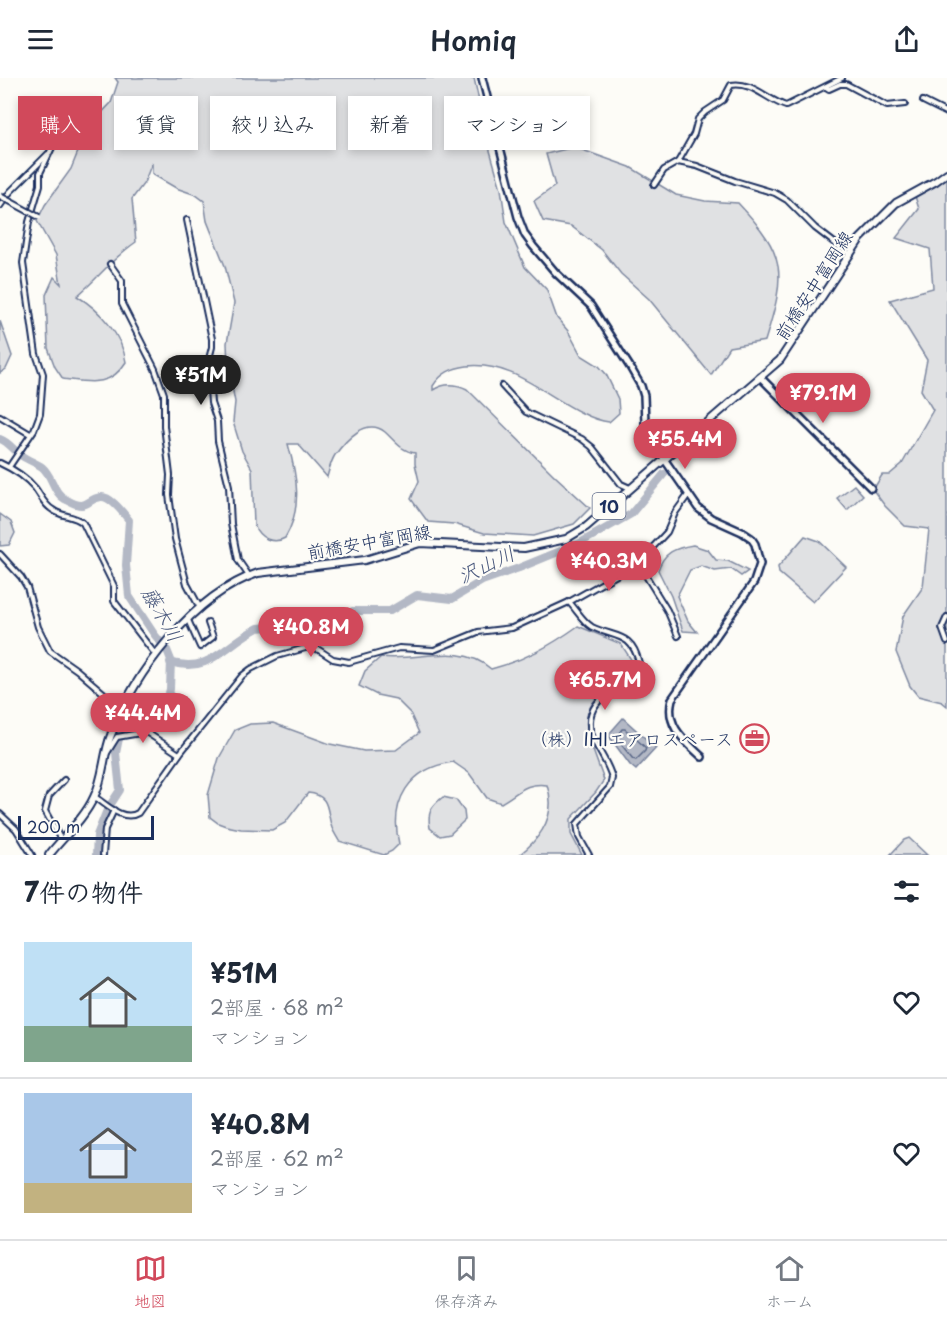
<!DOCTYPE html>
<html lang="ja">
<head>
<meta charset="utf-8">
<style>
  body { margin:0; font-family:"Playpen Sans","Klee One",sans-serif; background:#f6f6f7; color:#1f2937; height:100vh; display:flex; flex-direction:column; font-size:22px; white-space:nowrap }
  * { box-sizing:border-box; margin:0 }
  p { font-size:20px; color:#747a83 }
  .icon { flex:none; width:33px; height:33px; fill:none; stroke:currentColor; stroke-width:2; stroke-linecap:round; stroke-linejoin:round }
  .map { position:relative; height:777px; overflow:hidden }
  .drawer { display:flex; flex-direction:column; background:#fff; flex:1 }
  .drawer>* { flex:none }
  .hud { position:absolute; left:18px; top:18px; width:600px; height:54px; display:flex; gap:12px }
  .scale { position:absolute; left:18px; bottom:15px; width:136px; box-sizing:border-box; padding-left:6px; border:3px solid #1b2f5e; border-top:0; font-size:16px; line-height:21px; white-space:nowrap; color:#1b2f5e; -webkit-text-stroke:4px #fdfcf7; paint-order:stroke }
  .price { position:absolute; translate:-50% -51px; padding:0 14px; border-radius:21px; background:#d1495b; color:#fff; font-size:20px; line-height:39px; filter:drop-shadow(0 2px 3px #0008) }
  .price::after { content:''; position:absolute; left:50%; top:36px; width:18px; height:14px; margin-left:-9px; background:inherit; clip-path:polygon(0 0,100% 0,50% 100%) }
  .price.current { background:#222; color:#fff }
  ul { padding:0; list-style:none }
  li { display:flex; align-items:center; gap:18px; height:150px; padding:0 24px }
  li+li { border-top:2px solid #e0e1e3 }
  li span { display:grid; place-items:center; flex:none; width:168px; height:120px; border-radius:0px; color:#555 }
  li>.icon { margin-inline-start:auto }
  span .icon { width:72px; height:72px; fill:#fffc; stroke-width:1 }
  li b { font-size:26px }
  h2 { display:flex; justify-content:space-between; align-items:center; height:72px; padding:0 24px; font-size:26px }
  .tag { padding:0 21px; border-radius:0px; background:#fff; box-shadow:0 3px 9px #0003; font-size:21px; line-height:54px }
  .tag.current { background:#d1495b; color:#fff }
  header { display:flex; justify-content:space-between; align-items:center; height:78px; padding:0 24px; background:#fff; font-size:27px; font-weight:600 }
  .tabs { display:flex; justify-content:space-around; align-items:center; height:84px; border-top:2px solid #e0e1e3; background:#fff; font-size:16px; color:#747a83 }
  .tabs a { display:grid; justify-items:center; gap:3px }
  .tabs .current { color:#d1495b }
  .map>svg:first-child { display:block }
  .green { fill:#e0e1e3; stroke:#7e88a0; stroke-width:1.5 }
  .water { fill:#b3b8c5; stroke:#76819c; stroke-width:1.5 }
  .lines { fill:none; stroke-linecap:round; stroke-linejoin:round }
  .shore { stroke:#586687; stroke-width:1.5 }
  .river { stroke:#b3b8c5; stroke-width:8 }
  .street-casing { stroke:#1b2f5e; stroke-width:8 }
  .secondary-casing { stroke:#1b2f5e; stroke-width:10 }
  .primary-casing { stroke:#1b2f5e; stroke-width:10 }
  .street { stroke:#fdfcf7; stroke-width:4 }
  .secondary { stroke:#fdfcf7; stroke-width:5 }
  .primary { stroke:#fdfcf7; stroke-width:6 }
  .street-bridge-casing { stroke:#1b2f5e; stroke-width:8; stroke-linecap:butt }
  .street-bridge { stroke:#fdfcf7; stroke-width:4 }
  .labels { text-anchor:middle; dominant-baseline:central; stroke-width:4.5; stroke-linejoin:round; paint-order:stroke }
  .shield { fill:#fdfcf7; stroke:#5f6c8c; stroke-width:1.5 }
  .shield-label { font-size:16px; font-weight:bold; fill:#1b2f5e }
  .street-label { font-size:18px; fill:#1b2f5e; stroke:#fdfcf7 }
  .poi-label { font-size:18px; fill:#1b2f5e; stroke:#fdfcf7; text-anchor:end }
  .water-label { font-size:20px; font-style:italic; fill:#49587d; stroke:#fdfcf7 }
</style>
</head>
<body>
<header><svg class="icon" aria-label="menu" viewBox="0 0 24 24"><path d="M4 6h16M4 12h16M4 18h16"/></svg>Homiq<svg class="icon" aria-label="share" viewBox="0 0 24 24"><path d="M12 15V3M7 8l5-5 5 5M5 13v7h14v-7"/></svg></header>
<div class="map">
<svg width="947" height="777" viewBox="0 0 947 777">
  <rect width="100%" height="100%" fill="#fdfcf7"/>
  <filter id="ink" filterUnits="userSpaceOnUse"><feTurbulence type="fractalNoise" baseFrequency=".0167" numOctaves="2"/><feDisplacementMap in="SourceGraphic" scale="12" xChannelSelector="R" yChannelSelector="G"/><feConvolveMatrix kernelMatrix="1 2 1 2 8 2 1 2 1" color-interpolation-filters="sRGB"/></filter>
  <g filter="url(#ink)">
    <g class="green">
      <path d="M115,0h359l15,69 12,42 5,33 19,45 22,23 10,28 11,13 13,24 18,11 7,8 12,25 1,14 -10,9c-10,-1 -19,-5 -27,-9 -37,-18 -71,-52 -115,-47 -15,2 -26,7 -34,20v4c11,-7 22,-7 34,-1l88,87 35,32 -16,16 -41,12 -49,-3 -30,-9 -26,-2 -17,-23 8,-18 -4,-17v-11c-14,-2 -20,-12 -30,-21 -19,-15 -39,8 -50,23 -4,6 -6,15 -8,22l-29,-33h-10c9,32 15,64 -3,94 -12,7 -26,0 -31,-13l-2,-56 -10,-18 -9,-29 2,-20 -7,-36 -1,-23 7,-40 -9,-37 -18,-45 -3,-20 -8,-6 -20,-7 -24,-14v-11l-8,20 -12,16 4,43c-25,17 -37,36 -59,54 23,14 45,39 49,66 -16,26 -37,20 -63,17l-8,-12 -7,-19 -2,-53 8,-18 7,7 -5,-29 -19,-34 8,-16 26,-36 17,-42 23,-24 7,-21z"/>
      <path d="M574,69l56,20 46,28 29,6 33,2c50,53 48,71 27,138l-36,6 -18,28 -62,-76 -28,-25 -19,-24 -31,-24 -28,-5 -9,-20 21,-15 -9,-32z"/>
      <path d="M947,100v528l-5,-4 -24,-6 -8,-10 -14,-34 7,-36 20,-29 6,-58 -24,-3 -20,-20 -12,-16 9,-15h7l13,-11 31,-54 -12,-20 6,-30 -37,-60 43,-12 -3,-39 -34,-11 23,-29 -4,-13z"/>
      <path d="M0,243l12,35 -6,13 -6,4z"/>
      <path d="M854,407l9,10 -16,15 -10,-12z"/>
      <path d="M0,436l11,8 4,11 -6,12 -9,1z"/>
      <path d="M805,458l14,5 27,26 -33,35 -34,-29 -1,-6z"/>
      <path d="M693,467l15,5 8,10 12,1 20,10 -7,5 -10,-7 -16,2 -14,-5 -11,4 -13,26 11,25 9,11 -14,-1 -12,-35 -13,-26c6,-18 17,-22 35,-25z"/>
      <path d="M578,548l43,18 13,20c-58,48 -56,47 -30,116l-8,12 -25,27v15l11,21h-63c23,-18 38,-41 28,-70 -22,-3 -28,8 -46,18l-14,-5 -18,-25 -16,-11c-44,6 -64,39 -54,82l-7,7 -8,4 -45,-14c-2,-4 -5,-8 -7,-13 -6,-17 -1,-33 -24,-35l-23,30 -13,7 -31,-1 -15,-3 -8,-3 -8,-6 -2,-22 11,-37 16,-28 15,-6 23,-1 57,21 34,7 32,-1 23,-17 -9,-20 -14,-14 -19,-4 -18,-9 6,-15 16,-14c37,5 79,-16 110,12 34,-9 59,-23 87,-43z"/>
      <path d="M443,719l13,3 8,11 1,9 -15,14 -10,2 -10,-8c-3,-15 1,-22 13,-31z"/>
      <path d="M909,760l18,17h-37l14,-15z"/>
    </g>
    <path class="water" d="M623,640l33,30 -20,22 -6,-5 -22,-30z"/>
    <g class="lines">
      <path class="shore" d="M622,651h3l21,19 -1,3 -9,9 -3,-1 -17,-21z"/>
      <g class="river">
        <path d="M0,361c9,3 14,12 22,17 6,4 14,7 20,11 11,9 11,27 25,33 22,12 18,-1 34,-3 10,-1 22,16 28,23l-3,45 3,31 25,38 13,16 4,10 -1,29 -2,8 -9,10 -25,6 -13,16 -5,24 4,37 -13,20 -10,25 -1,20"/>
        <path d="M170,584c40,13 55,-18 88,-34l10,-1 26,6 19,-11 28,-6 12,-5h37l27,-16 35,4 30,-18 37,-13 61,-25 51,-29 33,-40"/>
      </g>
      <defs>
        <g id="street">
          <path d="M842,0l-56,28c-19,-6 -34,-25 -55,-21l-8,15 -18,12 -7,7 -4,15 -16,28 19,4 38,15 40,12 12,7 28,28 34,26"/>
          <path d="M826,9l3,2 11,-5h6l41,22 18,-2"/>
          <path d="M923,23l24,12"/>
          <path d="M654,107l10,-15 14,-8"/>
          <path d="M0,128l10,-14 38,-38"/>
          <path d="M187,142l25,119v8l-4,16 3,40 6,18 1,20 11,45 2,38 7,36 11,16"/>
          <path d="M110,186l12,17v23l33,65 9,25v32l6,49 -1,20 6,44 12,45 13,24"/>
          <path d="M502,308l24,26 56,27 10,8 29,37 9,4"/>
          <path d="M0,338l30,18"/>
          <path d="M0,385c13,6 26,14 35,25 6,8 9,17 18,22 9,7 21,5 30,13l31,63v15l41,53"/>
          <path d="M9,389l25,-37 6,-16 3,-40 -7,-20 -13,-91 6,-41 11,-37v-12l18,-38c-2,-8 -5,-11 -12,-14"/>
          <path d="M0,476l21,23 6,10 11,40 12,24 27,19 45,39"/>
          <path d="M638,485l29,47 11,26"/>
          <path d="M569,524c7,7 14,20 23,25 23,11 40,5 47,36 -12,23 -57,34 -48,69 4,16 17,29 21,46l-2,9 -33,37 2,13 10,18"/>
          <path d="M947,539l-5,11 5,14"/>
          <path d="M188,542l12,27 13,-10 -5,-14"/>
          <path d="M107,675l10,-16 29,-5 33,22"/>
          <path d="M95,719c12,8 28,25 43,16l43,-61 61,-76 9,-7 26,-13 32,-9 10,3 14,9 16,3 50,-14 35,2 44,-18 34,-4 57,-26 69,-39 29,-31 8,-19 13,-18"/>
          <path d="M0,736l16,15 16,26"/>
          <path d="M61,762l-16,-29 4,-15 15,-16"/>
          <path d="M103,777l2,-26 9,-19"/>
        </g>
        <g id="secondary">
          <path d="M482,0l36,139 7,18 8,11 23,27 35,33 39,61 11,19 3,10 1,27 6,17 47,68 13,10 31,14 9,6 4,6 5,20 -6,18 -82,117c-7,27 12,41 30,58"/>
          <path d="M760,299l111,111"/>
        </g>
        <path id="primary" d="M49,777c14,-18 35,-36 45,-58 10,-19 9,-42 17,-62 23,-62 82,-140 147,-162l107,-13 55,-17 104,5 42,-9 20,-12 194,-167 80,-121 36,-36 40,-22 11,-8"/>
      </defs>
      <use href="#street" class="street-casing"/>
      <use href="#secondary" class="secondary-casing"/>
      <use href="#primary" class="primary-casing"/>
      <use href="#street" class="street"/>
      <use href="#secondary" class="secondary"/>
      <use href="#primary" class="primary"/>
      <defs>
        <path id="street-bridge" d="M0,118l39,21"/>
      </defs>
      <use href="#street-bridge" class="street-bridge-casing"/>
      <use href="#street-bridge" class="street-bridge"/>
    </g>
  </g>
  <defs>
    <symbol id="office-ring" viewBox="-11 -11 22 22"><circle r="9.5" fill="#fdfcf7" stroke="#d1495b" stroke-width="1.5"/><path d="M-6-3h4V-5.5h4V-3h4V5H-6ZM-1-4.5V-3h2v-1.5ZM-6 0V1H6V0Z" fill="#d1495b"/></symbol>
  </defs>
  <g fill-rule="evenodd">
    <use href="#office-ring" x="738" y="644" width="33" height="33"/>
  </g>
  <g class="labels">
    <rect class="shield" x="592.5" y="415" width="33" height="26" rx="4.5"/>
    <g class="shield-label">
      <text x="609" y="428">10</text>
    </g>
    <g class="street-label">
      <text transform="translate(813 207) rotate(-57)">前橋安中富岡線</text>
      <text transform="translate(369 463) rotate(-10)">前橋安中富岡線</text>
    </g>
    <g class="poi-label">
      <text x="733" y="660">（株）IHIエアロスペース</text>
    </g>
    <g class="water-label">
      <text transform="translate(486 486) rotate(-25)">沢山川</text>
      <text transform="translate(163 536) rotate(60)">藤木川</text>
    </g>
  </g>
</svg>
<div class="scale">200 m</div>
<b class="price current" style="left:201px;top:328px">¥51M</b>
<b class="price" style="left:823px;top:346px">¥79.1M</b>
<b class="price" style="left:685px;top:392px">¥55.4M</b>
<b class="price" style="left:609px;top:514px">¥40.3M</b>
<b class="price" style="left:311px;top:580px">¥40.8M</b>
<b class="price" style="left:605px;top:633px">¥65.7M</b>
<b class="price" style="left:143px;top:666px">¥44.4M</b>
<div class="hud">
<a class="tag current">購入</a>
<a class="tag">賃貸</a>
<a class="tag">絞り込み</a>
<a class="tag">新着</a>
<a class="tag">マンション</a>
</div>
</div>
<section class="drawer">
<h2>7件の物件<svg class="icon" aria-label="filters" viewBox="0 0 24 24"><path d="M4 7h16M4 17h16"/><circle cx="9" cy="7" r="2"/><circle cx="15" cy="17" r="2"/></svg></h2>
<ul>
<li><span style="background:linear-gradient(#bfe0f5 70%,#7fa58c 0)"><svg class="icon" aria-label="home" viewBox="0 0 24 24"><path d="M3 11l9-7 9 7M6 9v11h12V9"/></svg></span><div><b>¥51M</b><p>2部屋 · 68 m²</p><p>マンション</p></div><svg class="icon" aria-label="heart" viewBox="0 0 24 24"><path d="M12 20l-8-8c-3-5 5-10 8-4 3-6 11-1 8 4z"/></svg></li>
<li><span style="background:linear-gradient(#a9c7e8 75%,#c2b280 0)"><svg class="icon" aria-label="home" viewBox="0 0 24 24"><path d="M3 11l9-7 9 7M6 9v11h12V9"/></svg></span><div><b>¥40.8M</b><p>2部屋 · 62 m²</p><p>マンション</p></div><svg class="icon" aria-label="heart" viewBox="0 0 24 24"><path d="M12 20l-8-8c-3-5 5-10 8-4 3-6 11-1 8 4z"/></svg></li>
</ul>
</section>
<nav class="tabs">
<a class="current"><svg class="icon" aria-label="map" viewBox="0 0 24 24"><path d="M3 6l6-2 6 2 6-2v14l-6 2-6-2-6 2zM9 4v14M15 6v14"/></svg>地図</a>
<a><svg class="icon" aria-label="saved" viewBox="0 0 24 24"><path d="M7 4h10v16l-5-4-5 4z"/></svg>保存済み</a>
<a><svg class="icon" aria-label="home" viewBox="0 0 24 24"><path d="M3 11l9-7 9 7M6 9v11h12V9"/></svg>ホーム</a>
</nav>
</body>
</html>
